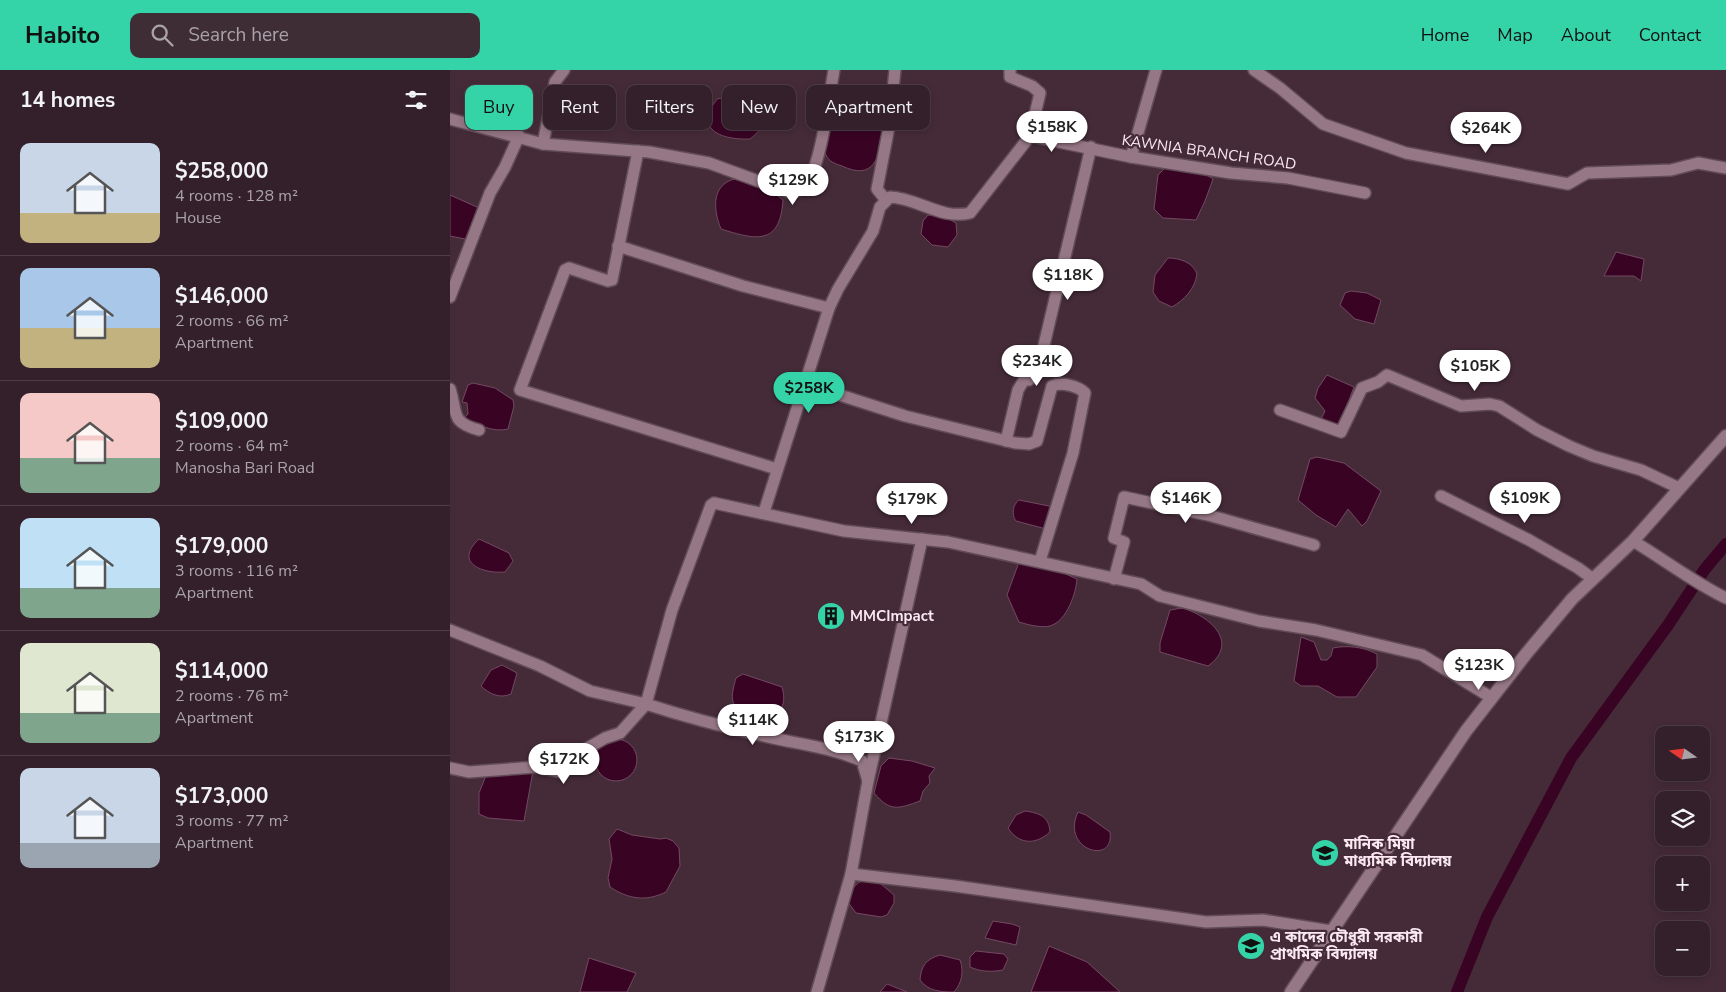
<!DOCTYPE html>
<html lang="en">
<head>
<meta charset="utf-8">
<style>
  body { margin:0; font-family:"Nunito Sans","Noto Sans Bengali",sans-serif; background:#3f2d36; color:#f1f3f6; height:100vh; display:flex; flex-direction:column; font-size:19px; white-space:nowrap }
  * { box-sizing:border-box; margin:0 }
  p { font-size:16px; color:#a9a3a8 }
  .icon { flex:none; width:28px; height:28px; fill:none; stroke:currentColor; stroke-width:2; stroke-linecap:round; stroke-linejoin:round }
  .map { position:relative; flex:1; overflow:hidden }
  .drawer { display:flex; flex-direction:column; background:#34202a; width:450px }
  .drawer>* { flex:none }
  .top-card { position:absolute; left:15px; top:15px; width:475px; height:45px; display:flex; gap:10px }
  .needle { width:32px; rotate:284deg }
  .buttons { position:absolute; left:1205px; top:656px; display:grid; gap:10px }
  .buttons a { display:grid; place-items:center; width:55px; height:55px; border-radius:10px; background:#34202a; box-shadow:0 2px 8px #0003,0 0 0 1px #4e3e47; font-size:25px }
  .price { position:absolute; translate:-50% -42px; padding:0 11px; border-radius:18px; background:#fff; color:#222; font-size:16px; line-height:32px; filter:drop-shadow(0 1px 2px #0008) }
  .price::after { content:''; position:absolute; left:50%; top:30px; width:15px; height:11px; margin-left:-8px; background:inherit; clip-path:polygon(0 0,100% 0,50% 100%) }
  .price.selected { background:#34d4a8; color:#111 }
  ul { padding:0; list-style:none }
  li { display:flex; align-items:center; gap:15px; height:125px; padding:0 20px }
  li+li { border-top:1px solid #4e3e47 }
  li span { display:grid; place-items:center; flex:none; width:140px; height:100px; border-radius:10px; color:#555 }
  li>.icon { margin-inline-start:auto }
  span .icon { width:60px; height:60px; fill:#fffc; stroke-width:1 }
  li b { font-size:21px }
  h2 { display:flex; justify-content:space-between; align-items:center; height:60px; padding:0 20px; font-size:21px }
  .chip { padding:0 18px; border-radius:10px; background:#34202a; box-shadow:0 2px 8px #0003,0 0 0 1px #4e3e47; font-size:18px; line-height:45px }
  .chip.selected { background:#34d4a8; color:#111 }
  header { display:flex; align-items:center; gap:30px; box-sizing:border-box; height:70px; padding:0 25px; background:#34d4a8; color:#111 }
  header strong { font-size:24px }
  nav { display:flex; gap:28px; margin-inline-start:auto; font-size:18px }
  .search { width:350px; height:45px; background:#3f2d36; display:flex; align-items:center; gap:12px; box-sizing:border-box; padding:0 18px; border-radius:10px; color:#a9a3a8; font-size:19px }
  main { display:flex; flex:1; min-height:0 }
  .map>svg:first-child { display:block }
  .water { fill:#390424; stroke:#734962 }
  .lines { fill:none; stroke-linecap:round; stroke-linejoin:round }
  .canal { stroke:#390424; stroke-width:12 }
  .minor-casing { stroke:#614b56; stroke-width:14 }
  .tertiary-casing { stroke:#614b56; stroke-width:15 }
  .minor { stroke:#967785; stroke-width:11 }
  .tertiary { stroke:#967785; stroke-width:12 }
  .labels { text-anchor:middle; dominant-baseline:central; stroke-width:4.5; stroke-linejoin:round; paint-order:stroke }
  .street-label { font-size:15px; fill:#fbe9f1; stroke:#452b38 }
  .poi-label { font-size:15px; font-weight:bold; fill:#fbe9f1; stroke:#452b38; text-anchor:start }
</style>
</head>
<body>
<header>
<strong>Habito</strong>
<div class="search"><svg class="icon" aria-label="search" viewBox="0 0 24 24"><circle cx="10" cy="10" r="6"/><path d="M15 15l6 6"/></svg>Search here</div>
<nav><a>Home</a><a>Map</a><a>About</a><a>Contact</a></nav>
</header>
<main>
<section class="drawer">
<h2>14 homes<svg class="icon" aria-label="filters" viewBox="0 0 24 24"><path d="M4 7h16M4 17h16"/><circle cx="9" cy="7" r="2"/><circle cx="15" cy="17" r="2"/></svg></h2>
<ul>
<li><span style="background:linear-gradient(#c9d6e8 70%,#c2b280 0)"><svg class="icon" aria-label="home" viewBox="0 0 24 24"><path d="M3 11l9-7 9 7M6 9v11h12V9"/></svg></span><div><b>$258,000</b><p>4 rooms · 128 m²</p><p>House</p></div></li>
<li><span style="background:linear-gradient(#a9c7e8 60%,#c2b280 0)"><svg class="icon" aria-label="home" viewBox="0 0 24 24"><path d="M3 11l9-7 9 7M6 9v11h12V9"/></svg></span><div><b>$146,000</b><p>2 rooms · 66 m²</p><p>Apartment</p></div></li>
<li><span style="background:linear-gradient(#f6c9c9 65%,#7fa58c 0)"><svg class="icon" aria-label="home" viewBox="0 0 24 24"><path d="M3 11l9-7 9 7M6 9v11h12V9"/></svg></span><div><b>$109,000</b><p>2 rooms · 64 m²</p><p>Manosha Bari Road</p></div></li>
<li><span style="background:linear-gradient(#bfe0f5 70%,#7fa58c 0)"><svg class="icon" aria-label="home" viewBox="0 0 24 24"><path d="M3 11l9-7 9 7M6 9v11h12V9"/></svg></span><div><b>$179,000</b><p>3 rooms · 116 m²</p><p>Apartment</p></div></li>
<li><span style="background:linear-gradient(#dfe7d0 70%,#7fa58c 0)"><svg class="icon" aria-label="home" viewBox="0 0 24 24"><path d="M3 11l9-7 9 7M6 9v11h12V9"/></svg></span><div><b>$114,000</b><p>2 rooms · 76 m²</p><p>Apartment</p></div></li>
<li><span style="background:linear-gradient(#c9d6e8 75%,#9aa5b1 0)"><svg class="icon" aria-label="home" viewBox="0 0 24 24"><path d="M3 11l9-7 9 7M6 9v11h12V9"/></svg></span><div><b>$173,000</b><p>3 rooms · 77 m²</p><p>Apartment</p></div></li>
</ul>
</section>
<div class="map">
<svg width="1276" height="922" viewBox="0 0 1276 922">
  <rect width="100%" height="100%" fill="#452b38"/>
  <g class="water">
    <path d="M282,26l19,3 11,6c5,16 0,25 -12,34 -27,1 -57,-8 -33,-40z"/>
    <path d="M391,48l31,7 11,7c-4,26 -9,49 -41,34 -6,-2 -13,-4 -16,-11 -5,-11 4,-32 15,-37z"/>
    <path d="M718,95l28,3 17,11 -8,22 -9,19 -33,-2 -9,-9 4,-34z"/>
    <path d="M284,109c18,4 35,9 49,21 -3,46 -27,40 -62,29 -7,-17 -11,-43 13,-50z"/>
    <path d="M0,125l29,13 -7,25 -7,6 -15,-3z"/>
    <path d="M478,145l17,2 11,6 1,12 -9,12 -16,-2 -11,-11 2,-13z"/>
    <path d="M1166,182l28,7 -3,22 -7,-5h-30z"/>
    <path d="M718,188c11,0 25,4 29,16 -2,15 -13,26 -25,33l-13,-6 -6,-9 2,-17z"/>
    <path d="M901,221l16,2 14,7 -7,24 -19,-5 -15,-14 5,-12z"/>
    <path d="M877,305l27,12 -17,45 -18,-9 6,-12 -10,-13 3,-10z"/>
    <path d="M23,313l22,5 18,12 1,6 -6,23c-16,4 -30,-5 -44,-11l4,-4 -1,-11 -5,-1 6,-17z"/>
    <path d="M867,387l27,6 37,28 -14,30 -5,5 -14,-17 -12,18 -20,-12 -18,-15 12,-41z"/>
    <path d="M569,430l30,6 2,3 -5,20 -30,-8c-5,-6 -3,-17 3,-21z"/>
    <path d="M29,469l30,14 4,8 -8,11c-22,2 -52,-9 -26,-33z"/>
    <path d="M569,492l40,9 18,8c-1,14 -10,42 -27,47 -10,2 -21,-1 -31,-4l-12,-27z"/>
    <path d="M732,538c26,7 59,34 26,58l-48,-14v-9l10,-33z"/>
    <path d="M851,567l13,5 7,18h6l4,-4 2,-8c14,-3 31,-1 44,6v13l-21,30h-19l-19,-11h-17l-7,-5z"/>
    <path d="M52,595l15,8 -6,21c-11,5 -22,0 -30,-8l10,-16z"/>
    <path d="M293,604l39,13c12,43 -43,32 -49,15 -2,-7 1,-17 3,-24z"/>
    <circle cx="166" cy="690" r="21"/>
    <path d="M439,688l23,3 23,7 -6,8 1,7 -7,8 -3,10c-22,8 -30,11 -46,-8l7,-27z"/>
    <path d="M83,701l-9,50 -36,-3 -9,-4v-21l8,-20z"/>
    <path d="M575,741c14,2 24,5 25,21 -14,13 -31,13 -42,-4l8,-13z"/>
    <path d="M628,742l8,3 24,17c5,34 -50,18 -32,-20z"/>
    <path d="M167,759l15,6 28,4 6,-1 7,3 6,7 1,18 -14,26c-20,10 -38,7 -56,-5l-2,-9 4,-19 -3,-20z"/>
    <path d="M415,810l16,4 13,11v8l-7,12 -6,2 -25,-4 -9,-12c3,-9 8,-19 18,-21z"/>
    <path d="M543,851l19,3 8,3 -4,18 -31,-7z"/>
    <path d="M599,876l38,16 33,30h-89z"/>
    <path d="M526,881l28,3 4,5 -5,11c-11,2 -22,2 -33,-3v-10z"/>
    <path d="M490,885l20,5c4,11 2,23 -6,32 -14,0 -26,-1 -34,-12 1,-14 6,-21 20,-25z"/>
    <path d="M139,888l47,15 -9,19h-47z"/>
    <path d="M437,914l20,8h-27z"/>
  </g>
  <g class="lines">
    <path class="canal" d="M1007,922l30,-75 84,-159 97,-133 37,-56 21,-25"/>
    <defs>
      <g id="minor">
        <path d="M560,0v7l22,9 8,7 -10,43"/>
        <path d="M804,0l26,18 43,36 83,29 162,31 19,-11 84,-3 27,-7 28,5"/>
        <path d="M0,49l93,25 106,8 60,11 82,30c4,-2 10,-3 14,-6 16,-20 24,-90 29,-117"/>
        <path d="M93,74l12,-62 9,-12"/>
        <path d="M188,81l-26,129 -4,1 -39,-13 -4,2 -45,120 257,79"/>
        <path d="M681,87l25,-87"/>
        <path d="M435,129l-8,-10 12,-62 6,-57"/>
        <path d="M168,176l125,40 86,22"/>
        <path d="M0,227l40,-104 15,-26 14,-31"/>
        <path d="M368,318l87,28 110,27 14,1 8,-3 15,-55c10,-4 26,0 33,7l-12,60 -33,108"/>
        <path d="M0,319c8,25 0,33 29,41"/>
        <path d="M830,340l61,22 21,-44 16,-6 9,-7 74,31 29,-2 9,2 38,24 32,16 24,10 48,14 38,18"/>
        <path d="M556,371l12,-51 6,-10h5l7,-6 4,-12 51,-215"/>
        <path d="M991,426l88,44 49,28 15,11"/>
        <path d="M314,442l65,-204 9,-19 35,-58 7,-24 10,-10c28,1 51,23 80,16l60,-77 101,21 100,16 57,5 77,15"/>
        <path d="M1183,471c32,19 60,41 93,57"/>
        <path d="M664,509l10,-37 -10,-4 10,-41 84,18 106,30"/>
        <path d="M0,560l90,36 50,25 56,13 26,-94 39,-105 3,-2 130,28 104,11 193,42 19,12 99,25 57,9 106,25 70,43"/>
        <path d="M0,698l19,4 67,-5 25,5 16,-18 28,-16 15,-5 26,-29c46,15 94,27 141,37 27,5 50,9 75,20l6,20"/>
        <path d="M401,804l104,12 251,36 57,-2 68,11"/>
        <path d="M367,922l34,-118 17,-93 54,-242"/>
      </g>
      <path id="tertiary" d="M841,922l175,-261 60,-77 46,-55 61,-58 93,-105"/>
    </defs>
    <use href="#minor" class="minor-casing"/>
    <use href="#tertiary" class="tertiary-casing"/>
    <use href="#minor" class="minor"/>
    <use href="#tertiary" class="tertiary"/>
  </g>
  <defs>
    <symbol id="building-disc" viewBox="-11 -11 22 22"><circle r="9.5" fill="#34d4a8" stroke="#452b38"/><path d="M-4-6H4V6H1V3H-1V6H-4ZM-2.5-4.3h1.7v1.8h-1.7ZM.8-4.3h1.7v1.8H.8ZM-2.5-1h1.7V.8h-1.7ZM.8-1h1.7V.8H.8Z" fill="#111"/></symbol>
    <symbol id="school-disc" viewBox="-11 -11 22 22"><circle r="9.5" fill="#34d4a8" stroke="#452b38"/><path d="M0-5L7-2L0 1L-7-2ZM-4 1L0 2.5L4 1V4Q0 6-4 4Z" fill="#111"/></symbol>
  </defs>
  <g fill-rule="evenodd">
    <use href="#building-disc" x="365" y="530" width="32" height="32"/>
    <use href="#school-disc" x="859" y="767" width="32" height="32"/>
    <use href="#school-disc" x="785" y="860" width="32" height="32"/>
  </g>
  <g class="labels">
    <g class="street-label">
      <text transform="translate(759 82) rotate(8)">KAWNIA BRANCH ROAD</text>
    </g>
    <g class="poi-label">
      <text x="400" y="546">MMCImpact</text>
      <text x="894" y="774">মানিক মিয়া<tspan x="894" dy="17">মাধ্যমিক বিদ্যালয়</tspan></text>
      <text x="820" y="867">এ কাদের চৌধুরী সরকারী<tspan x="820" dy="17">প্রাথমিক বিদ্যালয়</tspan></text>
    </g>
  </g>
</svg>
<div class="buttons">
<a><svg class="needle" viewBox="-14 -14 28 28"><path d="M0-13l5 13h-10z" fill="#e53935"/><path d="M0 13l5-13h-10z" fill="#a9a3a8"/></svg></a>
<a><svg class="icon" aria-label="layers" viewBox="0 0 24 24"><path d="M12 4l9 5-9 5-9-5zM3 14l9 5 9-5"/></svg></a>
<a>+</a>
<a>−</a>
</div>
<b class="price" style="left:602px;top:83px">$158K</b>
<b class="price" style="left:1036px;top:84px">$264K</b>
<b class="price" style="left:343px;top:136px">$129K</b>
<b class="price" style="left:618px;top:231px">$118K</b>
<b class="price" style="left:587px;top:317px">$234K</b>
<b class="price" style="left:1025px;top:322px">$105K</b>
<b class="price selected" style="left:359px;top:344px">$258K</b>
<b class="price" style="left:736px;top:454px">$146K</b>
<b class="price" style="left:1075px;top:454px">$109K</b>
<b class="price" style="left:462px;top:455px">$179K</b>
<b class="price" style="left:1029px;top:621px">$123K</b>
<b class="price" style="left:303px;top:676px">$114K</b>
<b class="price" style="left:409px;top:693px">$173K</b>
<b class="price" style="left:114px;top:715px">$172K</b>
<div class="top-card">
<a class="chip selected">Buy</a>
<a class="chip">Rent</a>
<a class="chip">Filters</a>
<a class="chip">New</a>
<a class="chip">Apartment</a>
</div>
</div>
</main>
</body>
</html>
